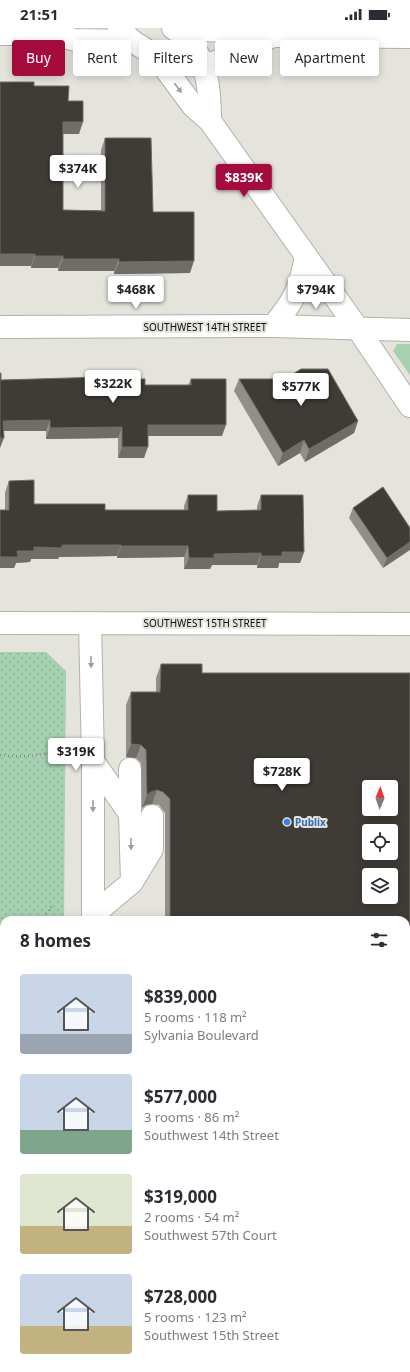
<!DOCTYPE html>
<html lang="en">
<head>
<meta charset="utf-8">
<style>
  body { margin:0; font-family:"Noto Sans",sans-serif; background:#f2f2f3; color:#2b2b33; height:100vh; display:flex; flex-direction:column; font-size:15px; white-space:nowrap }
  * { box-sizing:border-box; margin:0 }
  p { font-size:13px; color:#7c7c81 }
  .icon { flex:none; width:22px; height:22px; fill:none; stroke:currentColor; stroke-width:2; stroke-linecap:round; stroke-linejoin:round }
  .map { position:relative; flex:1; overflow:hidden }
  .drawer { position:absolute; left:0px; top:888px; width:410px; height:456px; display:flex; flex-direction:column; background:#fff; border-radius:12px 12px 0 0; box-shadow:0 2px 10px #0003 }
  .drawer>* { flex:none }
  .banner { position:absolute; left:12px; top:12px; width:386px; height:36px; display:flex; gap:8px }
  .needle { width:26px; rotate:2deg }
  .fabs { position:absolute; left:362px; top:752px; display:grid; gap:8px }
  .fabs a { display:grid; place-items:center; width:36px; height:36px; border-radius:4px; background:#fff; box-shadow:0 2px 10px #0003; font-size:20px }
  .price { position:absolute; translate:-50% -34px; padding:0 9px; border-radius:4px; background:#fff; color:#222; font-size:13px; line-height:26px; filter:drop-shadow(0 1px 2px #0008) }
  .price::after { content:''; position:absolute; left:50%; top:24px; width:12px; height:9px; margin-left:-6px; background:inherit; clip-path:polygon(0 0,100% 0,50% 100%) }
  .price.active { background:#a50b3d; color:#fff }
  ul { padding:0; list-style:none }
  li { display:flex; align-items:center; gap:12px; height:100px; padding:0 20px }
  li span { display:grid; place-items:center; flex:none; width:112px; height:80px; border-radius:4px; color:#555 }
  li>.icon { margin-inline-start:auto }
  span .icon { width:48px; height:48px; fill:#fffc; stroke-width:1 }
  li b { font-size:17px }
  h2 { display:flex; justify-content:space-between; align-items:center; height:48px; padding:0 20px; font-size:17px }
  .pill { padding:0 14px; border-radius:4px; background:#fff; box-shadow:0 2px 10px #0003; font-size:14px; line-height:36px }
  .pill.active { background:#a50b3d; color:#fff }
  .status { display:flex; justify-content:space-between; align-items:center; height:28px; padding:0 20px; background:#fff; direction:ltr }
  .status svg { height:11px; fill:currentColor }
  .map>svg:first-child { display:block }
  .grass { fill:#a5d1b1 }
  .park { fill:url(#park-dots) }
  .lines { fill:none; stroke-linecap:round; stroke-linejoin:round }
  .minor-casing { stroke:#b2b1aa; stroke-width:24 }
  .path { stroke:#8b8a85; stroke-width:2.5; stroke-dasharray:1 3; stroke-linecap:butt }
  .minor { stroke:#fff; stroke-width:22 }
  .wall { fill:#928f8a }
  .shaded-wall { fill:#706d68 }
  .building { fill:#3f3b37; stroke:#706d68; fill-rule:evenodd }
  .oneway { fill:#9e9d9d }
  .shop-dot { fill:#3f7fe0; stroke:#e4e3dc; stroke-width:1.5 }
  .labels { text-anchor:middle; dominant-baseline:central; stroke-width:4; stroke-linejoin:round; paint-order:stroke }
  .street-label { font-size:10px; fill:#0c0b09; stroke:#e4e3dc }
  .shop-label { font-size:10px; font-weight:bold; fill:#366cbe; stroke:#e4e3dc; text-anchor:start }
</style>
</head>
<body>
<div class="status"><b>21:51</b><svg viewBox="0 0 49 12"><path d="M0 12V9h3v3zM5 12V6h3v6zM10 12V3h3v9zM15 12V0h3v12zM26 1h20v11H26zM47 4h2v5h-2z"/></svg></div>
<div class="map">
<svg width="410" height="1344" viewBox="0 0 410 1344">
  <defs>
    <pattern id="park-dots" width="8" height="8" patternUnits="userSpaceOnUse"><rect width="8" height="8" fill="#a5d1b1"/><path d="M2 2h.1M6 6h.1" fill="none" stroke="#8db297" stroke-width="1.8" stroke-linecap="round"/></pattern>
  </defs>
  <rect width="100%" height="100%" fill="#e4e3dc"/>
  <path class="grass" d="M397,316h13v31l-17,-24z"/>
  <path class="park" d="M0,624h46l20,19 -2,249h-60v47h-4z"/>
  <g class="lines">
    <defs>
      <g id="minor">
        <path d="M119,0l13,13 24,15 37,50 17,15 148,208 52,77"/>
        <path d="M173,0c34,21 37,57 37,93"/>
        <path d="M175,1l77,3 21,4 137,1"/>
        <path d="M0,6h53l22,6 57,1"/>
        <path d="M156,28c52,21 71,1 117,-20"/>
        <path d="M273,298c21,-25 27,-37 33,-70"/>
        <path d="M0,299l273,-1 137,4"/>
        <path d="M0,595l410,1"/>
        <path d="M90,595l3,138v159"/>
        <path d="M93,733l37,53 2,68 -39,33"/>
        <path d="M130,786v-45"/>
        <path d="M132,854l20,-33v-33"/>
        <path d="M0,983l4,1"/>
        <path d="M406,989h4"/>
      </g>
    </defs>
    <use href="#minor" class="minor-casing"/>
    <g class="path">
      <path d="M0,727c24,3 45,0 68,-7"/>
      <path d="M41,892l11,-14"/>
      <path d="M0,905h4"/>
    </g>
    <use href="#minor" class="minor"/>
  </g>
  <g class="wall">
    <path d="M0,54l34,4 34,15 11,33h-16v76h38v-60l4,-12 48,74 37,61 -76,1v-3h-56v-3h-27v-2h-31z"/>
    <path d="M104,351l41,6h43l3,-6 31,57h-74l-4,22h-26v-20l-72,1v-8h-42l-3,-51z"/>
    <path d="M239,351l119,42 -4,12 -49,29 -5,-9 -22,13 -44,-75z"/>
    <path d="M9,453l25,23 71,6h79v-4l4,-11 29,16 40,-1v-4l4,-11 43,57 -4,11h-21l-1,5h-21v-3h-45l-2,4h-26v-12l-67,1v-2l-58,1 -1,2h-27l-1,3 -14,1 -2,5h-14v-58h5v-18z"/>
    <path d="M353,480l57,20 -27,40 -34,-50z"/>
    <path d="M161,636l41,9h208v284h-1v-9l-3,-28h-241v-107l-6,-8 -7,-1 -6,1 -4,3 -1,-45 -5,-5 -10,-1v-52l5,-13h25v-14z"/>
    <path d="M3,1194h1v55h-4v-47z"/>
    <path d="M408,1269l2,75h-6l-1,-4h3v-66z"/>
    <rect x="207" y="1340" width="37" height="4"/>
  </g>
  <g class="shaded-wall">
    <path d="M63,94h20l-4,12h-20z"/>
    <path d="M0,226h35l-4,12h-31z"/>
    <path d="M35,228h28l-5,12h-27z"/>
    <path d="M63,231h56l-5,12h-56z"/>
    <path d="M194,233l-4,12 -76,1 5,-12z"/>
    <path d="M50,392l-4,11h-46l3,-10z"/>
    <path d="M358,393l-4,12 -49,29 4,-13z"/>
    <path d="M148,397h78l-4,11h-78z"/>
    <path d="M122,399l-4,11 -72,1 4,-11z"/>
    <path d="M0,410h4l-4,10z"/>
    <path d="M304,412l-4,13 -22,13 5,-13z"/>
    <path d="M122,419h26l-4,11h-26z"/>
    <path d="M410,514v8l-27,18 4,-10z"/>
    <path d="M62,517h59l-4,11 -58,1 -1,2h-27l-1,3 -14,1 -2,5h-14v-11l17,-6 17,-4z"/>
    <path d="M121,518h67l-4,11 -67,1z"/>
    <path d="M282,524h22l-4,11h-21l-1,5h-21l4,-12z"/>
    <path d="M261,525l-4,12h-45l-2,4h-26l5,-11 25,-4z"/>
    <path d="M131,716l10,1 -5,13 -10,-1z"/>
    <path d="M157,762l-5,14 -6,1 -4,3 5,-13 4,-3z"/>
    <path d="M406,907h4v12l-1,1h-3z"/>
    <rect x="0" y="1097" width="4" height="13"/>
    <rect x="0" y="1239" width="4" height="10"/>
    <path d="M408,1337h2v7h-4z"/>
  </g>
  <g class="building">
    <path d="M0,54h34v4h35l-1,15h15v21h-20v88l42,1v-73h46l2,74h41v49l-75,1v-3h-56v-3h-28v-2h-35z"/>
    <path d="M301,341h27l30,52 -49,28 -5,-9 -21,13 -44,-74h46z"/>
    <path d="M0,345h1v7l103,-3v2h41v6h46v-6h35v46h-78v22h-26v-20l-72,1v-8l-47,1 1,17h-4z"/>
    <path d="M34,452v24h71v6h83v-15h29v16l44,-1v-15h42l1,57h-22v4h-21v-3l-47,1v4h-25l-1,-12h-67v-1h-59v3l-28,-1v4h-17l1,6h-18v-47h9v-29z"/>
    <path d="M383,459l27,41v14l-23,16 -34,-50z"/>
    <path d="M161,636h41v9h208v262h-4v-15h-236v-121l-7,-7 -6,-2 -6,2 -4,3 -1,-45 -5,-5 -10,-1v-52h29zM369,759h22v22h-22zM369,803h22v22h-22zM369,847h22v22h-22z"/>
    <rect x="0" y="1037" width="4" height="60"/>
    <path d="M3,1194h1v45h-4v-27h3z"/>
    <rect x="408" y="1269" width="2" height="68"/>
    <rect x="212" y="1340" width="32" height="4"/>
  </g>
  <defs><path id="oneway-solid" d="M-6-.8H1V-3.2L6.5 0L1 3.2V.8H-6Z"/></defs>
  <g class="oneway">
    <use href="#oneway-solid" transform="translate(178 60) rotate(53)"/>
    <use href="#oneway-solid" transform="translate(91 634) rotate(89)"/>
    <use href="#oneway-solid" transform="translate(93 778) rotate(90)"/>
    <use href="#oneway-solid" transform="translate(131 816) rotate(89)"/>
  </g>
  <circle class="shop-dot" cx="287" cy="794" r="4"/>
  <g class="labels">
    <g class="street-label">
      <text x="205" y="299">SOUTHWEST 14TH STREET</text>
      <text x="205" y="595">SOUTHWEST 15TH STREET</text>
    </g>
    <g class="shop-label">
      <text x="295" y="794">Publix</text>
    </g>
  </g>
</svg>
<div class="fabs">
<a><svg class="needle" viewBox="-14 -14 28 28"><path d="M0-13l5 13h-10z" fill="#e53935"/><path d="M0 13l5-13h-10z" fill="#7c7c81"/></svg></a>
<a><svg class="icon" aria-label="locate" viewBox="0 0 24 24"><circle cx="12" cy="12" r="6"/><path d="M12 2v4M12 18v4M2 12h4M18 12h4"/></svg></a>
<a><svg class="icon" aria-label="layers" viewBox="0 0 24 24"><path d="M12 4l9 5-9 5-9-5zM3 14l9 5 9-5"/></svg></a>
</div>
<b class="price" style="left:78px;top:161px">$374K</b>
<b class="price active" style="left:244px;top:170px">$839K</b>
<b class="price" style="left:136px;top:282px">$468K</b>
<b class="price" style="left:316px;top:282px">$794K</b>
<b class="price" style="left:113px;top:376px">$322K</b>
<b class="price" style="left:301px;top:379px">$577K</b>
<b class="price" style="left:76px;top:744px">$319K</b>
<b class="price" style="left:282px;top:764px">$728K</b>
<div class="banner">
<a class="pill active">Buy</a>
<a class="pill">Rent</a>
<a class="pill">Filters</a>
<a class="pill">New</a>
<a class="pill">Apartment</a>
</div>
<section class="drawer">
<h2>8 homes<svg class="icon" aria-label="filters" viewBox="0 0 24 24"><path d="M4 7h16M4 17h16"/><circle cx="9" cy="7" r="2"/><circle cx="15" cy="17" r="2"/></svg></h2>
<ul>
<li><span style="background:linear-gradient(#c9d6e8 75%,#9aa5b1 0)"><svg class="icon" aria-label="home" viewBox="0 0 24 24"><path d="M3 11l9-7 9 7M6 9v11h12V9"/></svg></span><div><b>$839,000</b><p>5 rooms · 118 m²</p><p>Sylvania Boulevard</p></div></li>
<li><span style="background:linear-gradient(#c9d6e8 70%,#7fa58c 0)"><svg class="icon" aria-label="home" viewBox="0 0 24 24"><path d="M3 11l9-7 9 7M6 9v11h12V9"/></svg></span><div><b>$577,000</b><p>3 rooms · 86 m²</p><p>Southwest 14th Street</p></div></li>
<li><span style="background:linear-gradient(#dfe7d0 65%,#c2b280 0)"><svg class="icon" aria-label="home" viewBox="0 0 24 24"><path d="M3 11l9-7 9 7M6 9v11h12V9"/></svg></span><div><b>$319,000</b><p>2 rooms · 54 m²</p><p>Southwest 57th Court</p></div></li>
<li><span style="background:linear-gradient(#c9d6e8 65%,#c2b280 0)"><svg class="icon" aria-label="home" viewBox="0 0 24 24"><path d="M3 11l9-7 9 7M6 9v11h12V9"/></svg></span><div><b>$728,000</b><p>5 rooms · 123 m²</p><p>Southwest 15th Street</p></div></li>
</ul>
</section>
</div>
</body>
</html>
